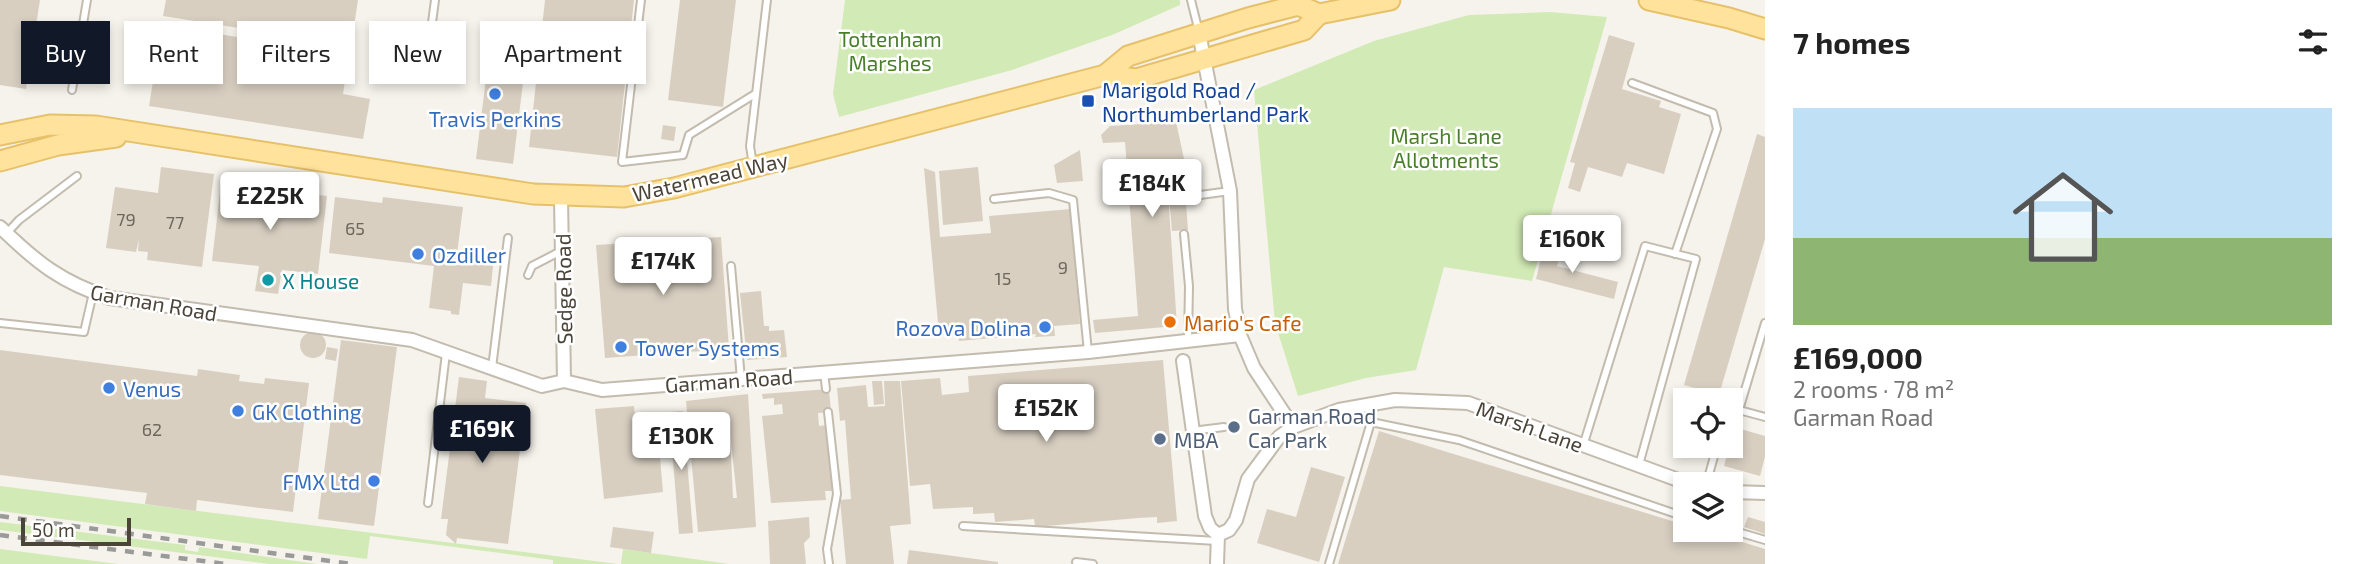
<!DOCTYPE html>
<html lang="en">
<head>
<meta charset="utf-8">
<style>
  body { margin:0; font-family:"Exo 2",sans-serif; background:#f6f6f6; color:#222; height:100vh; display:flex; flex-direction:column; font-size:26px; white-space:nowrap }
  * { box-sizing:border-box; margin:0 }
  p { font-size:23px; color:#767676 }
  .icon { flex:none; width:38px; height:38px; fill:none; stroke:currentColor; stroke-width:2; stroke-linecap:round; stroke-linejoin:round }
  .map { position:relative; flex:1; overflow:hidden }
  .panel { display:flex; flex-direction:column; background:#fff; width:595px }
  .panel>* { flex:none }
  .banner { position:absolute; left:21px; top:21px; width:665px; height:63px; display:flex; gap:14px }
  .controls { position:absolute; left:1673px; top:388px; display:grid; gap:14px }
  .controls a { display:grid; place-items:center; width:70px; height:70px; border-radius:0px; background:#fff; box-shadow:0 4px 10px #0003; font-size:35px }
  .scale { position:absolute; left:21px; bottom:18px; width:110px; box-sizing:border-box; padding-left:7px; border:4px solid #4b4439; border-top:0; font-size:19px; line-height:24px; white-space:nowrap; color:#4b4439; -webkit-text-stroke:5px #fff; paint-order:stroke }
  .price { position:absolute; translate:-50% -60px; padding:0 16px; border-radius:7px; background:#fff; color:#222; font-size:23px; line-height:46px; filter:drop-shadow(0 2px 4px #0008) }
  .price::after { content:''; position:absolute; left:50%; top:42px; width:21px; height:16px; margin-left:-10px; background:inherit; clip-path:polygon(0 0,100% 0,50% 100%) }
  .price.active { background:#111827; color:#fff }
  ul { padding:0; list-style:none }
  li { display:grid; align-content:center; gap:14px; height:371px; padding:0 28px }
  li+li { border-top:2px solid #e0e0e0 }
  li span { display:grid; place-items:center; height:217px; border-radius:0px; color:#555 }
  li>.icon { margin-inline-start:auto }
  span .icon { width:126px; height:126px; fill:#fffc; stroke-width:1 }
  li b { font-size:30px }
  h2 { display:flex; justify-content:space-between; align-items:center; height:84px; padding:0 28px; font-size:30px }
  .tag { padding:0 24px; border-radius:0px; background:#fff; box-shadow:0 4px 10px #0003; font-size:24px; line-height:63px }
  .tag.active { background:#111827; color:#fff }
  main { display:flex; flex:1; min-height:0 }
  .map>svg:first-child { display:block }
  .green { fill:#d2eab5 }
  .building { fill:#d8cfc1; fill-rule:evenodd }
  .lines { fill:none; stroke-linecap:round; stroke-linejoin:round }
  .lane-casing { stroke:#c2bbae; stroke-width:10 }
  .street-casing { stroke:#c2bbae; stroke-width:16 }
  .primary-casing { stroke:#e6c16a; stroke-width:23 }
  .lane { stroke:#fff; stroke-width:6 }
  .street { stroke:#fff; stroke-width:12 }
  .primary { stroke:#ffe39c; stroke-width:19 }
  .rail { stroke:#9a9a9a; stroke-width:4.5; stroke-dasharray:9 9; stroke-linecap:butt }
  .shop-dot { fill:#3f7fe0; stroke:#fff; stroke-width:2.5 }
  .transit-dot { fill:#1a4fb4; stroke:#fff; stroke-width:2.5 }
  .culture-dot { fill:#0f9aa8; stroke:#fff; stroke-width:2.5 }
  .food-dot { fill:#e8710a; stroke:#fff; stroke-width:2.5 }
  .service-dot { fill:#5c6f8a; stroke:#fff; stroke-width:2.5 }
  .labels { text-anchor:middle; dominant-baseline:central; stroke-width:5; stroke-linejoin:round; paint-order:stroke }
  .number-label { font-size:18px; fill:#6e675b }
  .park-label { font-size:21px; fill:#4a7f2a; stroke:#fff }
  .transit-label { font-size:21px; fill:#164399; stroke:#fff; text-anchor:start }
  .shop-label { font-size:21px; fill:#366cbe; stroke:#fff; text-anchor:start }
  .street-label { font-size:21px; fill:#4b4439; stroke:#fff }
  .culture-label { font-size:21px; fill:#0d838f; stroke:#fff; text-anchor:start }
  .food-label { font-size:21px; fill:#c56008; stroke:#fff; text-anchor:start }
  .service-label { font-size:21px; fill:#4e5e75; stroke:#fff; text-anchor:start }
</style>
</head>
<body>
<main>
<div class="map">
<svg width="1765" height="564" viewBox="0 0 1765 564">
  <rect width="100%" height="100%" fill="#f6f3ec"/>
  <g class="green">
    <path d="M845,0h335v5l-68,30 -100,35 -173,47 -6,-23z"/>
    <path d="M1550,12l57,5 -75,264 -88,-14 -28,103 -50,8 -68,18 -23,-73 -21,-233 120,-49 95,-26z"/>
    <path d="M0,486l618,78h-65v-4l-183,-24 -3,23 -367,-48z"/>
    <path d="M0,522l185,23v5l13,2 1,-5 118,17h-48l-269,-34z"/>
    <path d="M0,549l118,15h-118z"/>
    <path d="M623,549l106,15h-108z"/>
  </g>
  <g class="building">
    <path d="M0,0h40l-14,89 -26,-4z"/>
    <path d="M166,0h192l-7,46 -188,-30z"/>
    <path d="M545,0h89l-17,157 -88,-10z"/>
    <path d="M680,0h56l-13,107 -55,-7z"/>
    <path d="M162,25l187,30 -6,39 27,5 -7,40 -214,-33z"/>
    <path d="M492,30l37,4 -16,130 -37,-5z"/>
    <path d="M1609,35l26,8 -13,46 39,12 -2,6 22,7 -17,60 -37,-11 -5,14 -34,-10 -8,25 -12,-4 7,-25 -5,-1z"/>
    <path d="M1176,122l12,55 2,25 -4,1 2,27 -16,1 -6,-68 11,163 -82,7 -2,-13 45,-4 -13,-174 -22,1 -2,-8 9,-9z"/>
    <path d="M663,125l13,2 -2,14 -13,-2z"/>
    <path d="M1757,134l8,3v102l-46,156 -35,-10z"/>
    <path d="M1080,150l3,31 -26,2 -3,-18z"/>
    <path d="M161,167l53,7 -12,93 -55,-7 1,-8 -10,-1 1,-12 -3,13 -30,-4 9,-61 43,6z"/>
    <path d="M978,167l5,54 -40,4 -4,-54z"/>
    <path d="M924,168l11,4 5,65 51,-4 -2,-17 82,-7 9,115 -26,2 1,10 -20,1 1,-3 -77,7 -1,-7h-19z"/>
    <path d="M221,184l106,12 -9,78 -36,-4 -4,24 -23,-3 4,-25 -47,-5z"/>
    <path d="M335,197l47,6 1,-6 80,10 -7,55 37,4 -2,20 -28,-3 -4,32 -8,-1v-3l-22,-3 5,-42 -105,-13z"/>
    <path d="M721,237l8,112 -124,9 -9,-113z"/>
    <path d="M1545,242l17,5 -5,19 61,16 -4,17 -78,-20z"/>
    <path d="M761,291l3,35h5v5l15,-1 3,27 -40,3 -7,-67z"/>
    <circle cx="313" cy="345" r="13"/>
    <path d="M341,340l56,7 -23,179 -56,-7z"/>
    <path d="M327,347l11,2 -2,12 -11,-2z"/>
    <path d="M0,350l197,26 1,-7 42,6 -1,6 25,3 1,-6 44,5 -16,129 -96,-12 -1,11 -51,-7 2,-11 -147,-18z"/>
    <path d="M1163,360l14,161 -20,2v-6l-19,1 -103,9 -1,-8 -39,3 -1,-9 -21,1v-7l-40,2 -3,-25 -20,2 -9,-105 39,-3 2,17 27,-3 -1,-16z"/>
    <path d="M459,377l28,4 -2,17 41,5 -18,141 -51,-6 -1,6 -10,-9 2,-16h-7z"/>
    <path d="M872,381h10l2,23 -10,1z"/>
    <path d="M884,381h16l11,143 -21,2 4,38h-48l-6,-64 11,-1 -6,-79 -5,1 -3,-33 29,-3 2,22 17,-1z"/>
    <path d="M829,389l2,23 -13,1 1,13 8,-1 7,66h-9l1,9 -55,3 -9,-87 21,-2 -1,-10 -8,1v-7l-11,1 -1,-5z"/>
    <path d="M748,394l8,133 -58,5 -12,-131zM730,433l7,65h-4z"/>
    <path d="M634,406l3,32 -1,-24 20,-2 7,80 -59,7 -9,-90z"/>
    <path d="M683,411l10,122 -14,1 -10,-122z"/>
    <path d="M1734,427l31,9v21l-5,19 -36,-10z"/>
    <path d="M1379,431l306,94v5h18l62,19v15h-427z"/>
    <path d="M1311,467l34,10 -26,85 -62,-19 10,-34 29,8z"/>
    <path d="M809,517l1,20 -6,6 2,21h-36l-2,-43z"/>
    <path d="M1748,517l17,5v12l-21,-7z"/>
    <path d="M613,527l41,5 -3,21 -41,-6z"/>
    <path d="M909,550l89,12v2h-91z"/>
  </g>
  <g class="lines">
    <defs>
      <g id="lane">
        <path d="M641,0l-19,162 61,-7 6,-20 66,-41"/>
        <path d="M1191,0l8,32"/>
        <path d="M429,45l6,-45"/>
        <path d="M1632,83l81,30 4,16 -42,125"/>
        <path d="M72,90l15,-90"/>
        <path d="M753,165l-3,-19 17,-146"/>
        <path d="M1193,196l37,-5"/>
        <path d="M994,199l55,-6 24,7 15,152"/>
        <path d="M6,234l13,-14 58,-44"/>
        <path d="M1184,234l5,52 -1,54"/>
        <path d="M731,266l10,113"/>
        <path d="M528,275l4,-9 29,-15"/>
        <path d="M0,323l84,9 9,-39"/>
        <path d="M492,368l16,-130"/>
        <path d="M824,372l2,17"/>
        <path d="M1739,410l26,7"/>
        <path d="M828,412l9,82 -10,55 2,15"/>
        <path d="M1731,417l8,-7 26,-87"/>
        <path d="M1192,431l32,-4"/>
        <path d="M1583,446l62,-200 51,13 -57,206"/>
        <path d="M1706,485l11,-39"/>
        <path d="M428,503l18,-150"/>
        <path d="M963,526l254,15"/>
        <path d="M1731,530l34,10"/>
        <path d="M1076,562l17,2"/>
        <path d="M1329,564l42,-142 88,18 226,77"/>
      </g>
      <g id="street">
        <path d="M1199,33l31,158 5,118 5,26 14,33 39,59"/>
        <path d="M561,197l3,184"/>
        <path d="M0,227c36,35 62,56 110,71l302,42 130,46 22,-5 38,9 486,-38 152,-17"/>
        <path d="M1183,361l22,155 5,12 8,7 -1,29"/>
        <path d="M1731,492l34,1"/>
        <path d="M1218,535l11,-5 7,-10 12,-41 31,-42 14,-10 46,-17 56,-10 73,3 224,82"/>
      </g>
      <g id="primary">
        <path d="M1649,0l80,18 36,11"/>
        <path d="M1105,75l23,-19 120,-38 50,-13 21,9 71,-14"/>
        <path d="M0,135l50,-10 46,1 437,68 91,3 50,-9 431,-113 31,4 168,-49 15,-16"/>
        <path d="M0,161l58,-16 58,-8"/>
      </g>
    </defs>
    <use href="#lane" class="lane-casing"/>
    <use href="#street" class="street-casing"/>
    <use href="#primary" class="primary-casing"/>
    <use href="#lane" class="lane"/>
    <use href="#street" class="street"/>
    <use href="#primary" class="primary"/>
    <g class="rail">
      <path d="M0,516l352,48"/>
      <path d="M0,535l226,29"/>
    </g>
  </g>
  <g class="shop-dot">
    <circle cx="495" cy="94" r="7"/>
    <circle cx="418" cy="254" r="7"/>
    <circle cx="1045" cy="327" r="7"/>
    <circle cx="621" cy="347" r="7"/>
    <circle cx="109" cy="388" r="7"/>
    <circle cx="238" cy="411" r="7"/>
    <circle cx="374" cy="481" r="7"/>
  </g>
  <rect class="transit-dot" x="1081" y="94" width="14" height="14" rx="3.5"/>
  <circle class="culture-dot" cx="268" cy="280" r="7"/>
  <circle class="food-dot" cx="1170" cy="322" r="7"/>
  <g class="service-dot">
    <circle cx="1234" cy="427" r="7"/>
    <circle cx="1160" cy="439" r="7"/>
  </g>
  <g class="labels">
    <g class="number-label">
      <text x="126" y="219">79</text>
      <text x="175" y="222">77</text>
      <text x="355" y="228">65</text>
      <text x="1063" y="267">9</text>
      <text x="1003" y="278">15</text>
      <text x="152" y="429">62</text>
    </g>
    <g class="park-label">
      <text x="890" y="38">Tottenham<tspan x="890" dy="24">Marshes</tspan></text>
      <text x="1446" y="135">Marsh Lane<tspan x="1446" dy="24">Allotments</tspan></text>
    </g>
    <g class="transit-label">
      <text x="1102" y="89">Marigold Road /<tspan x="1102" dy="24">Northumberland Park</tspan></text>
    </g>
    <g class="shop-label">
      <text x="495" y="118" text-anchor="middle">Travis Perkins</text>
      <text x="432" y="254">Ozdiller</text>
      <text x="1031" y="327" text-anchor="end">Rozova Dolina</text>
      <text x="635" y="347">Tower Systems</text>
      <text x="123" y="388">Venus</text>
      <text x="252" y="411">GK Clothing</text>
      <text x="360" y="481" text-anchor="end">FMX Ltd</text>
    </g>
    <g class="street-label">
      <text transform="translate(710 176) rotate(-13)">Watermead Way</text>
      <text transform="translate(563 289) rotate(-91)">Sedge Road</text>
      <text transform="translate(154 302) rotate(10)">Garman Road</text>
      <text transform="translate(729 380) rotate(-4)">Garman Road</text>
      <text transform="translate(1530 426) rotate(20)">Marsh Lane</text>
    </g>
    <g class="culture-label">
      <text x="282" y="280">X House</text>
    </g>
    <g class="food-label">
      <text x="1184" y="322">Mario's Cafe</text>
    </g>
    <g class="service-label">
      <text x="1248" y="415">Garman Road<tspan x="1248" dy="24">Car Park</tspan></text>
      <text x="1174" y="439">MBA</text>
    </g>
  </g>
</svg>
<div class="controls">
<a><svg class="icon" aria-label="locate" viewBox="0 0 24 24"><circle cx="12" cy="12" r="6"/><path d="M12 2v4M12 18v4M2 12h4M18 12h4"/></svg></a>
<a><svg class="icon" aria-label="layers" viewBox="0 0 24 24"><path d="M12 4l9 5-9 5-9-5zM3 14l9 5 9-5"/></svg></a>
</div>
<div class="scale">50 m</div>
<b class="price" style="left:1152px;top:219px">£184K</b>
<b class="price" style="left:270px;top:232px">£225K</b>
<b class="price" style="left:1572px;top:275px">£160K</b>
<b class="price" style="left:663px;top:297px">£174K</b>
<b class="price" style="left:1046px;top:444px">£152K</b>
<b class="price active" style="left:482px;top:465px">£169K</b>
<b class="price" style="left:681px;top:472px">£130K</b>
<div class="banner">
<a class="tag active">Buy</a>
<a class="tag">Rent</a>
<a class="tag">Filters</a>
<a class="tag">New</a>
<a class="tag">Apartment</a>
</div>
</div>
<section class="panel">
<h2>7 homes<svg class="icon" aria-label="filters" viewBox="0 0 24 24"><path d="M4 7h16M4 17h16"/><circle cx="9" cy="7" r="2"/><circle cx="15" cy="17" r="2"/></svg></h2>
<ul>
<li><span style="background:linear-gradient(#bfe0f5 60%,#8fb573 0)"><svg class="icon" aria-label="home" viewBox="0 0 24 24"><path d="M3 11l9-7 9 7M6 9v11h12V9"/></svg></span><div><b>£169,000</b><p>2 rooms · 78 m²</p><p>Garman Road</p></div></li>
</ul>
</section>
</main>
</body>
</html>
